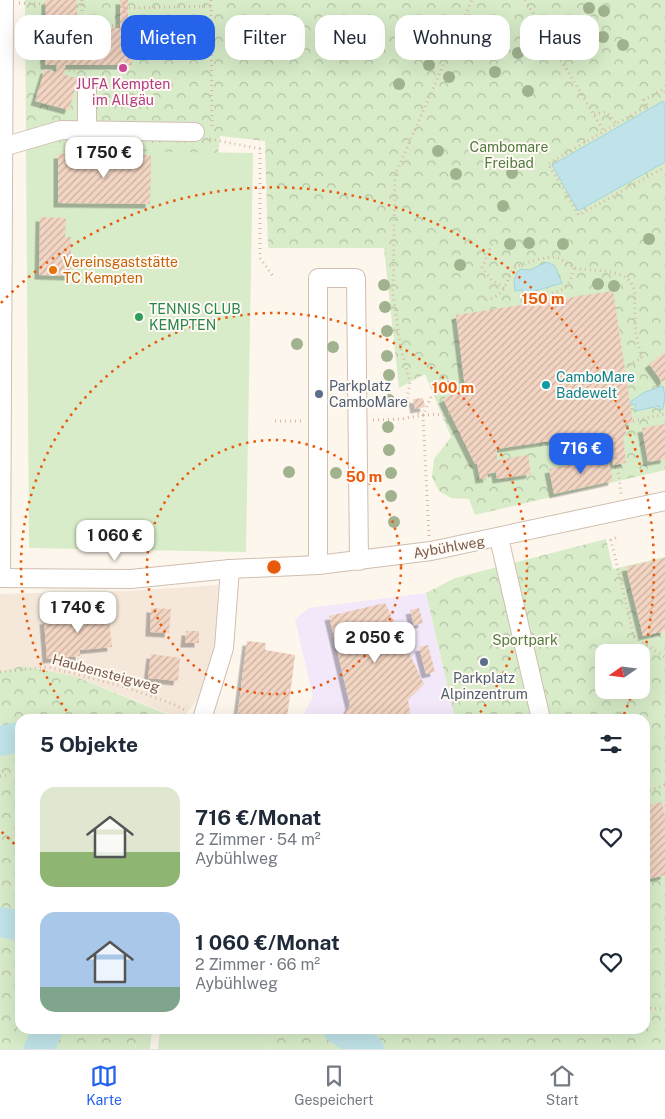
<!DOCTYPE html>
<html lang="de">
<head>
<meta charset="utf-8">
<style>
  body { margin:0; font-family:"Public Sans",sans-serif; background:#f2f2f3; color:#1f2937; height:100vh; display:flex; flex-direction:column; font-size:19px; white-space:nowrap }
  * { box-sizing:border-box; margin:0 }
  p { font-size:16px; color:#747a83 }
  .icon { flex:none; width:28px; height:28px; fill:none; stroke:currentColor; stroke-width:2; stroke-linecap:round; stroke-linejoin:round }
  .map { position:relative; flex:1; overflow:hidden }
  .drawer { position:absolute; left:15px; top:714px; width:635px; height:320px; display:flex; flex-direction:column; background:#fff; border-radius:15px; box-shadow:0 5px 20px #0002 }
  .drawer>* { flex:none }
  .guide { position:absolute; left:15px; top:15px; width:635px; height:45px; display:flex; gap:10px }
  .needle { width:32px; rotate:256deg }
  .buttons { position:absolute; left:595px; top:644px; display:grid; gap:10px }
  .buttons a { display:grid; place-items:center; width:55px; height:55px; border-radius:10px; background:#fff; box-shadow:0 5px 20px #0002; font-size:25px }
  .price { position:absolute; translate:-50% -42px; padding:0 11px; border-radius:10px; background:#fff; color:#222; font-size:16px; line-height:32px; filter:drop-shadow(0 1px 2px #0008) }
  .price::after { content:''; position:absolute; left:50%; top:30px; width:15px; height:11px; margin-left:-8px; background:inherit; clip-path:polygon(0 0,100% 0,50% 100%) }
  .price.active { background:#2563eb; color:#fff }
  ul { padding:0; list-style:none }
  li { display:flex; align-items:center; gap:15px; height:125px; padding:0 25px }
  li span { display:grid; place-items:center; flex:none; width:140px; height:100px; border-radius:15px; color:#555 }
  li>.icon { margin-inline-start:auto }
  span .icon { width:60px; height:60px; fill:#fffc; stroke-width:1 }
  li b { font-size:21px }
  h2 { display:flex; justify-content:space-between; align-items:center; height:60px; padding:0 25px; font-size:21px }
  .chip { padding:0 18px; border-radius:15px; background:#fff; box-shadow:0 5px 20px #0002; font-size:18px; line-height:45px }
  .chip.active { background:#2563eb; color:#fff }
  .tab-bar { display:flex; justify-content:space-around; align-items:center; height:70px; border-top:1px solid #e0e1e3; background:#fff; font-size:14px; color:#747a83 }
  .tab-bar a { display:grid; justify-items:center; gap:2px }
  .tab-bar .active { color:#2563eb }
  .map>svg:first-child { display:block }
  .residential { fill:#f5e8da }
  .education { fill:#f3e8fa }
  .grass { fill:#d8ecc9 }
  .forest { fill:url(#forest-crowns); fill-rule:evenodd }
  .water { fill:#bfe3e8; stroke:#a5d3da }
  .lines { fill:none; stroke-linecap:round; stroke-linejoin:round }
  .river { stroke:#bfe3e8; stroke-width:30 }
  .building { fill:url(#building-hatch); filter:url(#shadow) }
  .minor-casing { stroke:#d1beb0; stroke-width:20 }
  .path { stroke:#d9b8a5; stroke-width:3; stroke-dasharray:1 4; stroke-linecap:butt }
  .minor { stroke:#fff; stroke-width:18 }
  .tree { fill:#a0b28e }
  .ring { fill:none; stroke:#e8590c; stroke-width:2.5; stroke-dasharray:2.5 5 }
  .hotel-dot { fill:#d1479c; stroke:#fffaf3; stroke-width:2 }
  .food-dot { fill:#e8710a; stroke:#fffaf3; stroke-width:2 }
  .leisure-dot { fill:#2e9e5b; stroke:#fffaf3; stroke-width:2 }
  .culture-dot { fill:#0f9aa8; stroke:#fffaf3; stroke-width:2 }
  .service-dot { fill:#5c6f8a; stroke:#fffaf3; stroke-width:2 }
  .labels { text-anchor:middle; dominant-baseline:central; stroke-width:4; stroke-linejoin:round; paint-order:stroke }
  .hotel-label { font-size:14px; fill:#b23c85; stroke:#fffaf3 }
  .park-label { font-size:14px; fill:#537a41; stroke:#fffaf3 }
  .food-label { font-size:14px; fill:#c56008; stroke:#fffaf3; text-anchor:start }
  .leisure-label { font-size:14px; fill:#27864d; stroke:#fffaf3; text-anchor:start }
  .culture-label { font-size:14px; fill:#0d838f; stroke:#fffaf3; text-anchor:start }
  .service-label { font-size:14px; fill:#4e5e75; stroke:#fffaf3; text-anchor:start }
  .street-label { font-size:14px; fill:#7a5c4d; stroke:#fffaf3 }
  .centre { fill:#e8590c; stroke:#fffaf3; stroke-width:2.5 }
  .ring-label { font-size:15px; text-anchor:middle; font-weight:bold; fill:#e8590c; stroke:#fffaf3; stroke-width:4; stroke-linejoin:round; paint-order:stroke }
</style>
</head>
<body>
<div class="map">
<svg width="665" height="1049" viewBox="0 0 665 1049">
  <defs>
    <pattern id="forest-crowns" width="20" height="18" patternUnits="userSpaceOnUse" patternTransform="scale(1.25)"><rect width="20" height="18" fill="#d8ecc9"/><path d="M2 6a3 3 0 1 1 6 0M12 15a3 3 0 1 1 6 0" fill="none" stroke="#b4c2a5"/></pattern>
    <pattern id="building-hatch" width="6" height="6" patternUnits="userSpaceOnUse" patternTransform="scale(1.25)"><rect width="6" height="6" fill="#f3d5c3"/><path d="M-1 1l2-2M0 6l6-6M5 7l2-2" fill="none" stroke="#cab0a1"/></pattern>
    <filter id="shadow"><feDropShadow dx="-4.5" dy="4.5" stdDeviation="0" flood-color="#0004"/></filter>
  </defs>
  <rect width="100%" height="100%" fill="#fdf6ec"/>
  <path class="residential" d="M218,585l-3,62 -10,43 -23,29 -108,-43 -52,-10 -22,6v-78l127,-3z"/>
  <path class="education" d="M426,593l29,126h-154l12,-22 -18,-78 14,-11z"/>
  <g class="grass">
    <path d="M26,149l227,4 -7,399 -217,-4z"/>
    <path d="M138,1029l14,1 -2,19h-15z"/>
    <path d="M160,1029h89l23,20h-114z"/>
  </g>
  <g class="forest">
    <path d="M25,0h640v470l-190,45 -6,-16 -18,-1 -12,-7 -7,-14 2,-18 17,-22 -26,-63 -26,14 -15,-140h-116l-3,-107 -45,-5 -2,17 -192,-4z"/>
    <path d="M606,539l7,30 52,-12v492h-393l-23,-20h396v-310h-190l-29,-126 29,-15zM604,652h37v38h-37z"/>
    <path d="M22,666l52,10 105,43h-159v310h118l-3,20h-135v-377z"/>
  </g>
  <g class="water">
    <path d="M663,101l2,4v57l-87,49 -26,-46z"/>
    <path d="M547,262l8,4 7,17 -34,10 -2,8 -5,1 2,-12 -8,1 -1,-11 3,-8 4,-3 9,1z"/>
    <path d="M663,386l2,11 -2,12 -3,1 -1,-4 -23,5 -1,-7 -4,1 -1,-3 15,-10z"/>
  </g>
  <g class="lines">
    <g class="river">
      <path d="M0,741l20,-4"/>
      <path d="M0,922l20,4"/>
      <path d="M338,1029l31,20"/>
      <path d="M39,1049l9,-20"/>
    </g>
  </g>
  <g class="building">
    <path d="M46,0h31v28h43v-28h8v28h4v37h-66l-3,9 15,5 -9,31 -34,-9 10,-32 11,3 1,-7h-12z"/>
    <path d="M58,154l93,1 -1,49 -92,-1z"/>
    <path d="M40,217l26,1 -1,19h6v39l-32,-1z"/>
    <path d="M613,291l20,132 -8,2 1,10 -3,2 3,26 -13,2 -3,-27 -19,3 -2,-6 -92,14v11l31,-5 3,19 -34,5 -1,-7 -9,2 1,4 -8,1 -3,-16 -2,1 -32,-65 22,-12 -9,-72z"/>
    <path d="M665,352v28l-3,2 -13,-18z"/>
    <path d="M423,398l2,9 -10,2 -2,-10z"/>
    <path d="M665,424v35l-17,3 -6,-34z"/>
    <path d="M608,457l5,24 -59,13 -5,-25z"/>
    <path d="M665,558v73l-22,5 -17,-69z"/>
    <path d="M385,603l39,81 -16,15 3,20h-68l7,-14 -21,-89z"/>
    <path d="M151,608l20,1 -2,24 -19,-1z"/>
    <path d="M419,608l4,15 -9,3 -4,-16z"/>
    <path d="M108,609l4,38 -32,3v6l-33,3 -3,-39 33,-3 -1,-6z"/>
    <path d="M186,631h13v12h-14z"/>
    <path d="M247,641l19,2 -1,7 30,5 -8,64h-50z"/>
    <path d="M428,645l7,27 -9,2 -7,-27z"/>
    <path d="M151,654l29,4 -2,23 -30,-3z"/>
    <path d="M662,802l3,14v59l-20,5v-74z"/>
  </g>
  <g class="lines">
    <defs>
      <g id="minor">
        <path d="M87,87v44"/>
        <path d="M3,147l58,-17 134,2"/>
        <path d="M499,538l42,181"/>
        <path d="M318,565v-287h38l3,283"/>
        <path d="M0,578l131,1 99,-10 88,-4 113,-14 234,-50"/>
        <path d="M1,578l3,-578"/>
        <path d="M202,719l22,-71 6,-79"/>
      </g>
    </defs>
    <use href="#minor" class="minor-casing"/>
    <g class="path">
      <path d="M82,0v25l42,1v-26"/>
      <path d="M211,0l1,127"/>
      <path d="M525,0l78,130"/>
      <path d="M19,3l27,1"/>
      <path d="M124,8l87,-2"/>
      <path d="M64,69l14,3"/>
      <path d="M665,92l-2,-3 -19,11 3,6 -99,58 31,51 86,-48"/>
      <path d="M594,114l12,-2 10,11"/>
      <path d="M210,139l50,10v109l13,18"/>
      <path d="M492,244l-10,24 9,11 14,10"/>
      <path d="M532,296c24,-4 36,-1 42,-28"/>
      <path d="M486,300c27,-7 18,-28 32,-34 7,-3 31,-10 37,-9 8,2 14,9 21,11 17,4 52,-1 58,21 2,9 0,21 1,31 0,13 3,25 7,38l-17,9"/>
      <path d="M423,415l26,-1"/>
      <path d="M373,420l28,-1 22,-4 -11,-5 -5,-11 3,-17 -9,-33 -8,-54 2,-120 77,-175"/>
      <path d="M275,421h27"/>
      <path d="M633,421l32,-7"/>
      <path d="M614,438l7,56"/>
      <path d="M429,536l-6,-121 9,-20 9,-11"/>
      <path d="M616,538l-5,2 23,97 31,20"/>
      <path d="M0,672l48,-5 77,20 48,17 14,7"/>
      <path d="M0,776l6,-1"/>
      <path d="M645,792l20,-7"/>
      <path d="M645,1008l20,1"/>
    </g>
    <use href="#minor" class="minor"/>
  </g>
  <g class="tree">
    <circle cx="589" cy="8" r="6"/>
    <circle cx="604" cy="11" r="6"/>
    <circle cx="576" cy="29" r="6"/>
    <circle cx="603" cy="37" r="6"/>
    <circle cx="623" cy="45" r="6"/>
    <circle cx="518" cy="53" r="6"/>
    <circle cx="429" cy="65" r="6"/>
    <circle cx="495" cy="72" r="6"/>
    <circle cx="449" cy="77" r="6"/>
    <circle cx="399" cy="84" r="6"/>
    <circle cx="528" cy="91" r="6"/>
    <circle cx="438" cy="151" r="6"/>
    <circle cx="512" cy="173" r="6"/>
    <circle cx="456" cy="174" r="6"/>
    <circle cx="503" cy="206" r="6"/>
    <circle cx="649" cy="239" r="6"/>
    <circle cx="529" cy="243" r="6"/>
    <circle cx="510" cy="244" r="6"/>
    <circle cx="563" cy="244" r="6"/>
    <circle cx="460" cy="265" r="6"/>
    <circle cx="598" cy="284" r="6"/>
    <circle cx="384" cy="285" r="6"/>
    <circle cx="614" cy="286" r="6"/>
    <circle cx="385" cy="307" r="6"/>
    <circle cx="387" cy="331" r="6"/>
    <circle cx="297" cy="344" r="6"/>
    <circle cx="333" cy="347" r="6"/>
    <circle cx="387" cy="356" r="6"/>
    <circle cx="389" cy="375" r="6"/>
    <circle cx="389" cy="400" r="6"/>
    <circle cx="388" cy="427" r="6"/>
    <circle cx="389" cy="450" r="6"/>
    <circle cx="289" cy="472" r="6"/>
    <circle cx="336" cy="473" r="6"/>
    <circle cx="391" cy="473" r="6"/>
    <circle cx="391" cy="496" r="6"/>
    <circle cx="394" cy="522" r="6"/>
  </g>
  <g class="ring">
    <circle cx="274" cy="567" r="127"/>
    <path d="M71 717A253 253 0 1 1 477 717"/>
    <path d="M633 691A380 380 0 0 1 622 719M20 849A380 380 0 0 1 1 831M1 303A380 380 0 0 1 642 662"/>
  </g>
  <circle class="hotel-dot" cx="123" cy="68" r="5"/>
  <circle class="food-dot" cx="53" cy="270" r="5"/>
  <circle class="leisure-dot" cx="139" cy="317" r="5"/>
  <circle class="culture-dot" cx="546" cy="385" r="5"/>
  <g class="service-dot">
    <circle cx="319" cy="394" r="5"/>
    <circle cx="484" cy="662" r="5"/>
  </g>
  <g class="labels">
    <g class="hotel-label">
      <text x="123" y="84">JUFA Kempten<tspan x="123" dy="16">im Allgäu</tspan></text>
    </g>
    <g class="park-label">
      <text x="509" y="147">Cambomare<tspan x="509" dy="16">Freibad</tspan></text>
      <text x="525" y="640">Sportpark</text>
    </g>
    <g class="food-label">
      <text x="63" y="262">Vereinsgaststätte<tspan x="63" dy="16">TC Kempten</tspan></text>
    </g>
    <g class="leisure-label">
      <text x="149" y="309">TENNIS CLUB<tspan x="149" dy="16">KEMPTEN</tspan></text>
    </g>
    <g class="culture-label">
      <text x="556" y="377">CamboMare<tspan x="556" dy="16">Badewelt</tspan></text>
    </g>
    <g class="service-label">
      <text x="329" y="386">Parkplatz<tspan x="329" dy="16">CamboMare</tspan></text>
      <text x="484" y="678" text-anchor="middle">Parkplatz<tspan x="484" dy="16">Alpinzentrum</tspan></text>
    </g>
    <g class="street-label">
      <text transform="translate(449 547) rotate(-10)">Aybühlweg</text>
      <text transform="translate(106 673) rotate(15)">Haubensteigweg</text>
    </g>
  </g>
  <circle cx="274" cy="567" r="8" class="centre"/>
  <g class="ring-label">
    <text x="543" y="304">150 m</text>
    <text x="453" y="393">100 m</text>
    <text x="364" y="482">50 m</text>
  </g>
</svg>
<div class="buttons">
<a><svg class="needle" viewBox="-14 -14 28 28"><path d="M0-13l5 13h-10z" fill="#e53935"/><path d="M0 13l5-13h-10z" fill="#747a83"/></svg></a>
</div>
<b class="price" style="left:104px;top:179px">1 750 €</b>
<b class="price active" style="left:581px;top:475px">716 €</b>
<b class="price" style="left:115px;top:562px">1 060 €</b>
<b class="price" style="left:78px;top:634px">1 740 €</b>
<b class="price" style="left:375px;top:664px">2 050 €</b>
<div class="guide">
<a class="chip">Kaufen</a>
<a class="chip active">Mieten</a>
<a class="chip">Filter</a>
<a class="chip">Neu</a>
<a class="chip">Wohnung</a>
<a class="chip">Haus</a>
</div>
<section class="drawer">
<h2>5 Objekte<svg class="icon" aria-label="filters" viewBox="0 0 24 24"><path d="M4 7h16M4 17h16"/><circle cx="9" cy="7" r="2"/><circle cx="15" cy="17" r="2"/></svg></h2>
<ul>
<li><span style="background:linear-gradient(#dfe7d0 65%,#8fb573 0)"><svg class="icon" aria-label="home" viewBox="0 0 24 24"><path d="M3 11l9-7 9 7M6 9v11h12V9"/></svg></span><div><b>716 €/Monat</b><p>2 Zimmer · 54 m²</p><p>Aybühlweg</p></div><svg class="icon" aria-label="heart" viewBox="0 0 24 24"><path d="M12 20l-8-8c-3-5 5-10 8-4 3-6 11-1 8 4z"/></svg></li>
<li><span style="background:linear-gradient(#a9c7e8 75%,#7fa58c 0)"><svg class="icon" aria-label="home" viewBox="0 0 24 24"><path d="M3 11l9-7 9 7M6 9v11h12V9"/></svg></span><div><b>1 060 €/Monat</b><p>2 Zimmer · 66 m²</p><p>Aybühlweg</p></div><svg class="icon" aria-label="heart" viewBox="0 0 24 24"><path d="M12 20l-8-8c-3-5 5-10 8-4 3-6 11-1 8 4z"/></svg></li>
</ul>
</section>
</div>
<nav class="tab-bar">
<a class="active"><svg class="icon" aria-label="map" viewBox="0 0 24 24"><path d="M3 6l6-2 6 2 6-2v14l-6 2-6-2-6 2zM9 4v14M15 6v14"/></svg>Karte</a>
<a><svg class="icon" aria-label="saved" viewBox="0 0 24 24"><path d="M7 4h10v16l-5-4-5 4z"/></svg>Gespeichert</a>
<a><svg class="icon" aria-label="home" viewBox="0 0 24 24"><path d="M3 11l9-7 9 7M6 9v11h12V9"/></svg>Start</a>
</nav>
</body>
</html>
